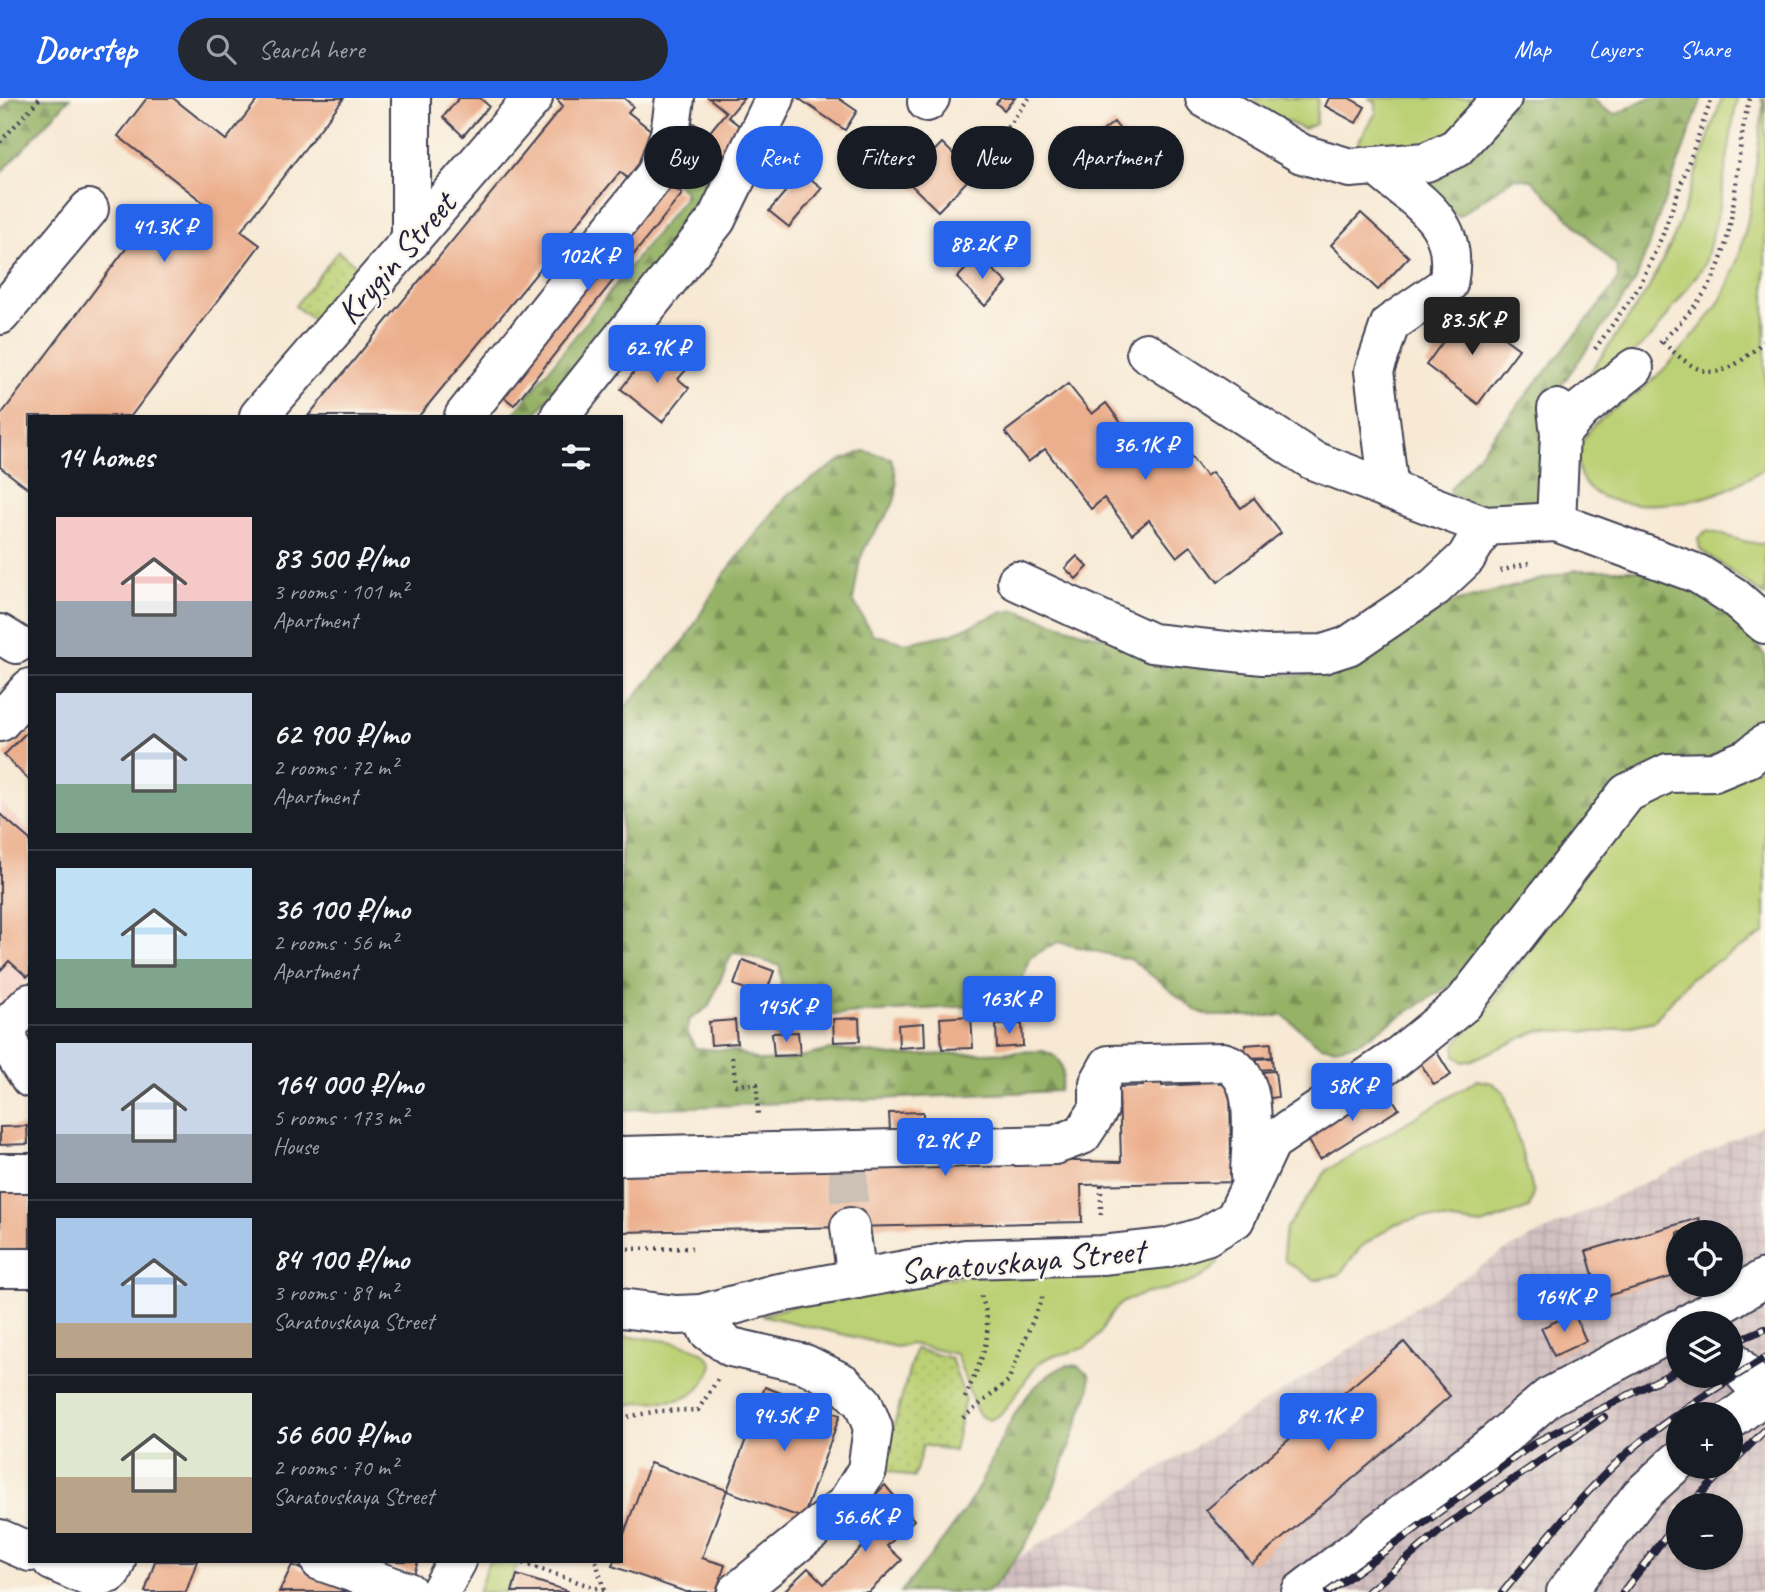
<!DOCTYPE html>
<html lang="en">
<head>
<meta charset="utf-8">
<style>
  body { margin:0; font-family:Caveat,sans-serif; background:#242831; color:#f1f3f6; height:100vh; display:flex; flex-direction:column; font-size:26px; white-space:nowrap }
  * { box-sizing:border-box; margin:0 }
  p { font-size:23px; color:#9ea1a6 }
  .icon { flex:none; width:38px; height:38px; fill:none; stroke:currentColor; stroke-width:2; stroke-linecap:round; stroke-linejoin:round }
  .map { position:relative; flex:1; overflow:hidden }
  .drawer { position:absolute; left:28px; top:317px; width:595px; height:1148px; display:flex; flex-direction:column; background:#171b24; border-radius:0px; box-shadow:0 2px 5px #0004 }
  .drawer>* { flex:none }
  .guide { position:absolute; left:644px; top:28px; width:665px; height:63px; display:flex; gap:14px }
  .fabs { position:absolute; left:1666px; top:1122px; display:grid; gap:14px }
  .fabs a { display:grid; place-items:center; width:77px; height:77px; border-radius:50%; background:#171b24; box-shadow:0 2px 5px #0004; font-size:35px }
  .price { position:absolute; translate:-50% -60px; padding:0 16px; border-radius:7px; background:#2563eb; color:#fff; font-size:23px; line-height:46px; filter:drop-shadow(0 2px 4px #0008) }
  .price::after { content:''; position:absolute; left:50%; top:42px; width:21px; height:16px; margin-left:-10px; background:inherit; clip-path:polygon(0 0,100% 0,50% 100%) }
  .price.active { background:#222; color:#fff }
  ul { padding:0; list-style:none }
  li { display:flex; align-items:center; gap:21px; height:175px; padding:0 28px }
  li+li { border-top:2px solid #363941 }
  li span { display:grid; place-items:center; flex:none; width:196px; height:140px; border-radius:0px; color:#555 }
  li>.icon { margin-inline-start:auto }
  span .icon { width:84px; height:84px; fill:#fffc; stroke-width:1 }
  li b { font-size:30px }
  h2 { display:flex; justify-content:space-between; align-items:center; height:84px; padding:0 28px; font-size:30px }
  .chip { padding:0 24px; border-radius:32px; background:#171b24; box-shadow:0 2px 5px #0004; font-size:24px; line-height:63px }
  .chip.active { background:#2563eb; color:#fff }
  header { display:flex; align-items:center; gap:42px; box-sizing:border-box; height:98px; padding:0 35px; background:#2563eb; color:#fff }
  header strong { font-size:33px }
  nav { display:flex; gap:38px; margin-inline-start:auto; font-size:24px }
  .search { width:490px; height:63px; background:#242831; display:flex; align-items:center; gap:18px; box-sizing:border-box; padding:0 24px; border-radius:38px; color:#9ea1a6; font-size:26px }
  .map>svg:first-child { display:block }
  .built { fill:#f7d1c8 }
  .industrial { fill:url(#industrial-grid); fill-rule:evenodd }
  .grass { fill:#bcd074; stroke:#6f7958; stroke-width:2 }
  .forest { fill:url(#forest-firs); stroke:#5c6a50; stroke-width:2 }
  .park { fill:url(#park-dots); stroke:#6f7958; stroke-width:2 }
  .building { fill:#ecaf8d }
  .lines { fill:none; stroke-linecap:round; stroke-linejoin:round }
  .minor-tunnel { stroke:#ccc1b5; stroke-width:38; stroke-dasharray:38 19; stroke-linecap:butt }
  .minor-casing { stroke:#424052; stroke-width:42 }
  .path { stroke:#424052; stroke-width:4.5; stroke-dasharray:2 5; stroke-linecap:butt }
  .minor { stroke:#fff; stroke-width:38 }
  .rail-casing { stroke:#22223b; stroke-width:8 }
  .rail { stroke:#fbf7ec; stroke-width:5; stroke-dasharray:16; stroke-linecap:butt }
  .labels { text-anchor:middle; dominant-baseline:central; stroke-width:5; stroke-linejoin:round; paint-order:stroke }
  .street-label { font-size:35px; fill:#22223b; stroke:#fbf7ec }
</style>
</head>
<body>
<header>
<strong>Doorstep</strong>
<div class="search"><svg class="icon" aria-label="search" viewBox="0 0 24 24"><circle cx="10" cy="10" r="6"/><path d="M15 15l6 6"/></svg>Search here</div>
<nav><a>Map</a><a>Layers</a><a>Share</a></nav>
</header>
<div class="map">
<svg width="1765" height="1494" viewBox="0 0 1765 1494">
  <defs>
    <pattern id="industrial-grid" width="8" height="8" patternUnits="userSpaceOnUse" patternTransform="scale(1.75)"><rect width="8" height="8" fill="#d2bfc0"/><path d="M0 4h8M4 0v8" fill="none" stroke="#b4a4a6"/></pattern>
    <pattern id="forest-firs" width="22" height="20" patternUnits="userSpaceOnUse" patternTransform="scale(1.75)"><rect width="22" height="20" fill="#95b266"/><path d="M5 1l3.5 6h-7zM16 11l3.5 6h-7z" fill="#799055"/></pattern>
    <pattern id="park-dots" width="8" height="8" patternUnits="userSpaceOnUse" patternTransform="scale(1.75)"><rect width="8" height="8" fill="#bcd074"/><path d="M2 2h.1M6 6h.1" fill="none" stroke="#a1b265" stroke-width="1.8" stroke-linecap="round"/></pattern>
  </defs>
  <rect width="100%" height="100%" fill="#fbf7ec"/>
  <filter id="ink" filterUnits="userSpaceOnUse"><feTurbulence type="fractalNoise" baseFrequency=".0143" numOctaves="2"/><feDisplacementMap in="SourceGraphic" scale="14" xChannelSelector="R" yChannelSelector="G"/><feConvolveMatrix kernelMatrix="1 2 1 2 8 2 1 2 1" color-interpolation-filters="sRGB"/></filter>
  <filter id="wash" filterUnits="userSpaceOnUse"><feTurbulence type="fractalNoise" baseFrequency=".00686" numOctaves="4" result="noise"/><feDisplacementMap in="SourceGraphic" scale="28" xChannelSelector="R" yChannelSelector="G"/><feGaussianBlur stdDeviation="1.57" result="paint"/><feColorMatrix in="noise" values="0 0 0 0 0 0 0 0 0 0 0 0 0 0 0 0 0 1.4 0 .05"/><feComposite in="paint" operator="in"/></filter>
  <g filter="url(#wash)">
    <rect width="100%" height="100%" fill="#f7e9d4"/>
    <path class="built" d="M0,704l30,29v146l-30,31z"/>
    <path class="industrial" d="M1765,1026v468h-792l27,-23 508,-320zM1678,1134h53v52h-53zM1678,1225h53v53h-53zM1678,1316h53v52h-53zM1678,1407h53v53h-53z"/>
    <g class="grass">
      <path d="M1254,0h64l-2,26 -13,5 -39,-18z"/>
      <path d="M1368,0h113c-48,56 -50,54 -122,50l-1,-6 18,-29v-11z"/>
      <path d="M1722,0h15l-17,105 -15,61 -51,70 -25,23 -38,22 -2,-5 59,-84 26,-53z"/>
      <path d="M1761,0h4v370c-15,9 -31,20 -47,25 -39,15 -152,27 -139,-42 6,-30 47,-47 68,-66 23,-20 45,-46 64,-71 40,-54 44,-144 52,-209z"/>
      <path d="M1706,433c22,3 36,13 59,13v52l-65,-47 -2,-11z"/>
      <path d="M1765,669v166l-74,44 -37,44 -51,11 -63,-2 -68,30 -9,2 -8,-7v-10l7,-9 23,-25 88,-125 63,-78 33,-17z"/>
      <path d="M1477,982l15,3 12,9 30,101 -5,15 -47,17 -59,-8 -28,7 -34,23 -22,28 -24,5 -30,-19 -2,-17 3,-15 41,-59z"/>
      <path d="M1216,1151l2,13c-23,32 -65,23 -96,41 -15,9 -18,32 -33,42 -14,10 -37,7 -50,18 -16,13 -42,81 -63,47l-20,-56 -45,-10 -15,3 -135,-32 97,-27z"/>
      <path d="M621,1238c24,3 83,3 92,29 -21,53 -51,27 -92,42z"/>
      <path d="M489,1463h33l-6,6 -8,25h-30z"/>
    </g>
    <g class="forest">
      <path d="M12,0h58l-70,76v-63z"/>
      <path d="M1511,0h82c28,32 28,6 58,0 15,0 35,0 51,0l-67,184 -87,122 -7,100 -55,6 -36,-16v-5l161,-198 7,-13 -1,-11 -85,-87 -18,-2 -55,38 -8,-3 -46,-38z"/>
      <path d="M718,62l4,7 -19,44 -169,205h-22l172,-218v-8l-15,-12 7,-14 22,9z"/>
      <path d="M864,353l27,7c19,54 -15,57 -30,99 -4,13 -5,29 -8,43l19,34 34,9 45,-9 49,-21 16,-3 63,21 139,34 79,11 64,-14 90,-59 126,-33h62l53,20 35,24 34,36 4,6v66l-19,21 -33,13 -166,114 -92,112 -97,61 -23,5 -15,-2 -36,-30h-74l-15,-6 -63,-50 -74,-18 -27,15 -15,39 -15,8 -213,14 -6,-4 -2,-48 -45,-14 -4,3 -22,51 -21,15v13l7,14 40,3 25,10 29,-1 40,-10h21l42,6 151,-5c21,6 23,21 16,40l-438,19v-398l65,-73 36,-62 65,-82 53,-34z"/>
      <path d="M1067,1267l11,1 11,8 1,15c-26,70 -47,150 -103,203h-86c27,-33 56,-67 77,-104 25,-46 38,-101 89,-123z"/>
    </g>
    <g class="park">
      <path d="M338,153l28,22 -42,55 -29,-22z"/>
      <path d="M915,1251l36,9 14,40 -11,53 -31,-6 -9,33 -32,-9z"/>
    </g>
    <g id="blocks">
      <g class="building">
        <path d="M147,0h26l53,42 33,-42h85l-103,133 19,14 -129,171h-101v74l-30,-23v-51l152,-202 28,21 24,-32 -86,-67z"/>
        <path d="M459,0h21l9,8 -26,30 -20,-19z"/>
        <path d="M556,0h68l9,8 -5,6 34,27 -32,41 -10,-8 -201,244h-111l255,-310z"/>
        <path d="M709,0h35l-16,19 17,13 -21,26 -9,-7 -16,20 -27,-22 20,-25 16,12 18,-22z"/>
        <path d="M798,0h40l19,13 -12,19z"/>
        <path d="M1001,0h14l-11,12 -8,-7z"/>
        <path d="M1329,0h20l16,9 -9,16 -31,-17z"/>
        <path d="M1114,24l22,28 -20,16 -22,-28z"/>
        <path d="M942,45l32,31 -36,37 -32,-31z"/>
        <path d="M802,74l20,16 -33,39 -20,-16z"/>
        <path d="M663,82l19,14 -168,211 -19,-15z"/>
        <path d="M1361,115l48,44 -31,33 -47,-45z"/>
        <path d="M978,158l29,27 -22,23 -28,-28z"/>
        <path d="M1466,212l53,39 -41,55 -52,-39z"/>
        <path d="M662,253l24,19 -8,9 11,9 -27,34 -41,-33 26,-34 8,6z"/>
        <path d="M1068,286l24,30 14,-11 24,32 14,-10 21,27 14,-11 27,35 6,-4 29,36 13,-10 27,35 -63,49 -27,-36 -14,11 -28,-37 -17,14 -28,-36 -13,11 -46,-60 -17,13 -23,-30z"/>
        <path d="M1077,458l11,11 -12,12 -11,-11z"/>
        <path d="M30,631v52l-26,-26z"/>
        <path d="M0,716l30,26v134l-3,3 -18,-16 -9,10z"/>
        <path d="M743,862l31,11 -9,25 -31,-11z"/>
        <path d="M971,918l2,32 -31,1 -2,-31z"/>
        <path d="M859,920l1,23 -26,1 -1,-23z"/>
        <path d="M735,922l2,23 -26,2 -2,-23z"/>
        <path d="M924,925l1,23 -26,2 -1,-23z"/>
        <path d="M1022,926l1,22 -26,2 -1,-23z"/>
        <path d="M798,934l2,23 -26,1 -2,-23z"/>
        <path d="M1271,945l1,14 -26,1 -1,-13z"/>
        <path d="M1435,951l16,26 -17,10 -16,-26z"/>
        <path d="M1272,960l1,11 -16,1v-11z"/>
        <path d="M1275,973l3,26 -13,2 -3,-27z"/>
        <path d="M1199,978h19l1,8h11l1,77 10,21 -160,3 1,37 -461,10v-63l409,-9 91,2 -2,-75 24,-1 -1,-8 20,-1v9l37,-2z"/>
        <path d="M1385,989l14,22 -79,50 -14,-23z"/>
        <path d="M923,1014v16l-33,2 -1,-17z"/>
        <path d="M27,1028l1,18 -28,1v-18z"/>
        <path d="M30,1087v65h-30v-64z"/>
        <path d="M1699,1120l4,14h-25v43l-78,23 -14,-47z"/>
        <path d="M1574,1215l12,28 -32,15 -13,-28z"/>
        <path d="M1404,1244l46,54 -198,168 -46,-54z"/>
        <path d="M765,1289l75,28 -37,103 -76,-27z"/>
        <path d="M650,1365l77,27 -25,68 23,7 -9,27h-30l-74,-26 2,-5h7v-19z"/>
        <path d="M885,1387l29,35 -27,26 15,14 -33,32h-80l-3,-3 22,-21 16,16 55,-53 -11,-12 13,-14 -8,-8z"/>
        <path d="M155,1463h42l-11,31h-41z"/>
        <path d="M374,1463h44l-4,13z"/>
        <path d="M292,1467l58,27h-71z"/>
        <path d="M517,1477l51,16v1h-56z"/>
      </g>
    </g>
  </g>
  <g filter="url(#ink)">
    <use href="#blocks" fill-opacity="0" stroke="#424052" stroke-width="2"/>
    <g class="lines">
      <path class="minor-tunnel" d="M848,1066l2,63"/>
      <defs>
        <g id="minor">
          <path d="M1205,0l97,56 48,14 76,-6 30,-14 46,-50"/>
          <path d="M927,4l3,-4"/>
          <path d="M1376,68c42,37 85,55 72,118l-58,40 -16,47 15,119"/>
          <path d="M411,143v-143"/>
          <path d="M0,217l89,-106"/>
          <path d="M1146,254l166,108 173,66 71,-4 142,52 35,22 32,28"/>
          <path d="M259,318l274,-318"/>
          <path d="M464,318l192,-242 14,-40 5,-36"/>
          <path d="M560,318l156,-196 59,-122"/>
          <path d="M1560,336l22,-25 52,-41"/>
          <path d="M1556,424l4,-88 -3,-25"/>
          <path d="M1017,483l135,62 111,12 60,-1 25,-8 87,-59 31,-29 19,-32"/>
          <path d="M0,536l16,10"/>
          <path d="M0,624l30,-34"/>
          <path d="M7,928l3,21 20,31"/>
          <path d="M0,935l30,-30"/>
          <path d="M621,1058l434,-11 27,-10 17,-26v-26l10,-18 114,-3c40,11 27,80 27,114"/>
          <path d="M0,1075h30"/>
          <path d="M850,1129l7,52"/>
          <path d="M0,1170h30"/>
          <path d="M621,1210l55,7 25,-1 73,-20 192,-35 136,-4 64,-7 40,-12 29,-17 36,-77 124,-83 68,-55 164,-211 41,-20 46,-1 34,-14 17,-14"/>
          <path d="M701,1216l7,17 23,16 74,17 38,19 20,20 10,25 -6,42 -21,34 -109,88"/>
          <path d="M1690,1225l75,-45"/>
          <path d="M1731,1261l34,37"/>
          <path d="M1731,1322l33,-25"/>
          <path d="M0,1441l30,13"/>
          <path d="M52,1463l39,17 20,-5 5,-12"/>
          <path d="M320,1463l88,31"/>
          <path d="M440,1494l17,-31"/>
          <path d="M1301,1494l194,-149 54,-46 129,-68"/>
          <path d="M1566,1494l74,-96 38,-35"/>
        </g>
      </defs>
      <use href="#minor" class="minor-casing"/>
      <g class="path">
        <path d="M0,44l40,-44"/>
        <path d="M990,67l6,-22 33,-45"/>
        <path d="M1663,244c43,42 60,38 102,-2"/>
        <path d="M1660,245c20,-20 45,-45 56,-71 23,-51 18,-121 34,-174"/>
        <path d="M1595,251l44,-62 24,-53 49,-136"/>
        <path d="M1500,473l29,-8"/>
        <path d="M732,959l4,28 21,-1 1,34"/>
        <path d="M1101,1087v34"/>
        <path d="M621,1151l71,-1"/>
        <path d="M965,1300c16,-39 32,-63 15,-105"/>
        <path d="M621,1320l37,-7 40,-1 20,-31"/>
        <path d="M963,1320l45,-37 36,-88"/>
        <path d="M516,1463l89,30"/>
        <path d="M596,1463l8,29"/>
      </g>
      <use href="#minor" class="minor"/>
      <defs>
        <g id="rail">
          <path d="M1731,1245l34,-14"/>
          <path d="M1731,1366l34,-34"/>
          <path d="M1690,1407l38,-39"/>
          <path d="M1328,1494l208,-150 142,-72"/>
          <path d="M1368,1494l79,-67 157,-108"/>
          <path d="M1503,1494c37,-46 85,-105 129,-143 41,-35 87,-63 133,-91"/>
          <path d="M1623,1494l55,-72"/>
        </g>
      </defs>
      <use href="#rail" class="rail-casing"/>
      <use href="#rail" class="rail"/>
    </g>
  </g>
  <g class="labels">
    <g class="street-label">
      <text transform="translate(396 160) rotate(-49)">Krygin Street</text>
      <text transform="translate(1022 1163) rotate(-5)">Saratovskaya Street</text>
    </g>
  </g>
</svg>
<div class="fabs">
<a><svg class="icon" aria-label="locate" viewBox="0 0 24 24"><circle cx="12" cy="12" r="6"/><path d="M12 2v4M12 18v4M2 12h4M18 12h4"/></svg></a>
<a><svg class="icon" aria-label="layers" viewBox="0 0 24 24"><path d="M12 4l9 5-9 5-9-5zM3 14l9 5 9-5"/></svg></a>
<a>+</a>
<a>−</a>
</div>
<b class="price" style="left:164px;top:166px">41.3K ₽</b>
<b class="price" style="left:982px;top:183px">88.2K ₽</b>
<b class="price" style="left:588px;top:195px">102K ₽</b>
<b class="price active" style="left:1472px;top:259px">83.5K ₽</b>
<b class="price" style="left:657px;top:287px">62.9K ₽</b>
<b class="price" style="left:1145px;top:384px">36.1K ₽</b>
<b class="price" style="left:1009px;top:938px">163K ₽</b>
<b class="price" style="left:786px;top:946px">145K ₽</b>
<b class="price" style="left:1352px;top:1025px">58K ₽</b>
<b class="price" style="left:945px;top:1080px">92.9K ₽</b>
<b class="price" style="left:1564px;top:1236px">164K ₽</b>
<b class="price" style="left:784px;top:1355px">94.5K ₽</b>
<b class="price" style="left:1328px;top:1355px">84.1K ₽</b>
<b class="price" style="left:865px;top:1456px">56.6K ₽</b>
<div class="guide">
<a class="chip">Buy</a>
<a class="chip active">Rent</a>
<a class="chip">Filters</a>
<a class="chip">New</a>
<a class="chip">Apartment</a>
</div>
<section class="drawer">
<h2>14 homes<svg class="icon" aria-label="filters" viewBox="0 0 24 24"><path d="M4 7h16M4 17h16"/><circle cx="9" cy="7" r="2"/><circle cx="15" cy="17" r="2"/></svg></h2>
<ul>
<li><span style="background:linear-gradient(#f6c9c9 60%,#9aa5b1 0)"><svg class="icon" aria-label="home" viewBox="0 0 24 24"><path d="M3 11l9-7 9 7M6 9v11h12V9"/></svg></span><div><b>83 500 ₽/mo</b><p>3 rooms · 101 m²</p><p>Apartment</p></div></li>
<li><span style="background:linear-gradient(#c9d6e8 65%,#7fa58c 0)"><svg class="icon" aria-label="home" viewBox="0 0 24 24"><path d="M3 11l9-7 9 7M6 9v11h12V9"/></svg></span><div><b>62 900 ₽/mo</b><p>2 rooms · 72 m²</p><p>Apartment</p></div></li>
<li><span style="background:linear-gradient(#bfe0f5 65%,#7fa58c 0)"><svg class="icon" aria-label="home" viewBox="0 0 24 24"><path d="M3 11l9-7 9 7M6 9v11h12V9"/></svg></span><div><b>36 100 ₽/mo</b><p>2 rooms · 56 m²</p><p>Apartment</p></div></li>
<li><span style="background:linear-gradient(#c9d6e8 65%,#9aa5b1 0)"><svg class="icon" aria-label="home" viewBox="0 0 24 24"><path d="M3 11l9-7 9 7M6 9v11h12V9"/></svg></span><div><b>164 000 ₽/mo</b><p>5 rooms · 173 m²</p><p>House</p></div></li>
<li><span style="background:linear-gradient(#a9c7e8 75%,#b9a48a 0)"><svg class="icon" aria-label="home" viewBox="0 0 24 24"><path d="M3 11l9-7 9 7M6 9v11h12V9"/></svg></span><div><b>84 100 ₽/mo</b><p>3 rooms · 89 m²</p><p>Saratovskaya Street</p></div></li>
<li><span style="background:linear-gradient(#dfe7d0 60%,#b9a48a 0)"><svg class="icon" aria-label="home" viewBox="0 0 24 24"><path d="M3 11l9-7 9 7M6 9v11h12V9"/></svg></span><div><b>56 600 ₽/mo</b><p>2 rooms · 70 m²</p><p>Saratovskaya Street</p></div></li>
</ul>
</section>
</div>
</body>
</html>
